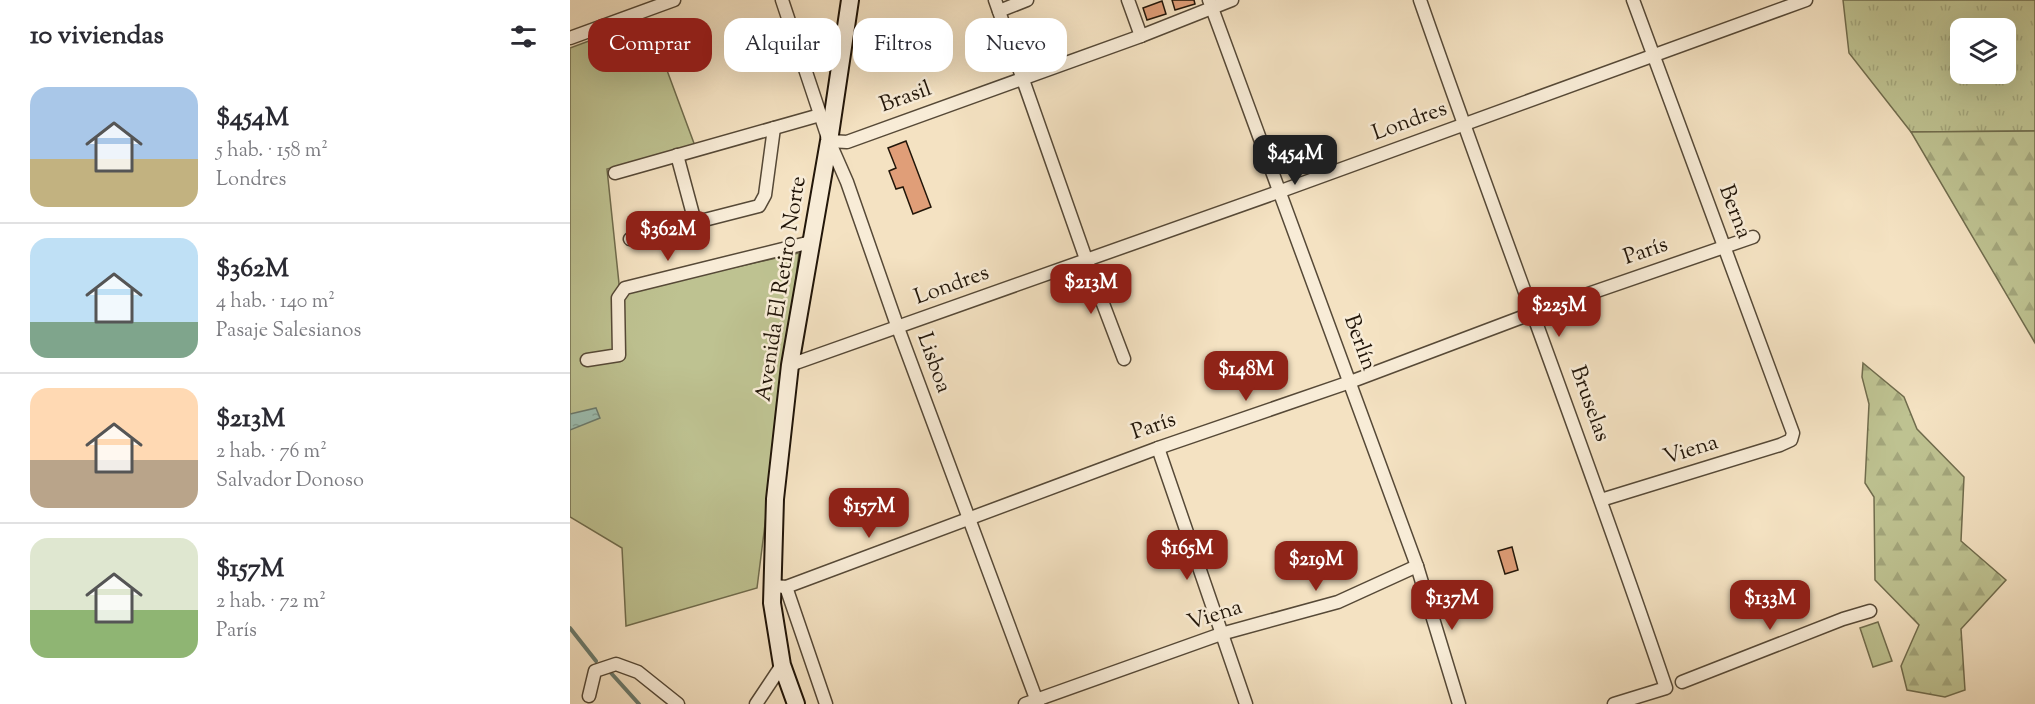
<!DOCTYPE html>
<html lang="es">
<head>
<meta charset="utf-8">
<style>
  body { margin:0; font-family:"Sorts Mill Goudy",serif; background:#f7f7f7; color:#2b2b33; height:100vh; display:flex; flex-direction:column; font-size:22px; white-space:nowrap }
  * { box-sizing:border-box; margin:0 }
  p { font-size:20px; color:#7c7c81 }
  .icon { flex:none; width:33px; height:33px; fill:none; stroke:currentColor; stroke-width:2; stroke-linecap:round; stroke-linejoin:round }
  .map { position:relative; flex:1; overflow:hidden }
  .details { display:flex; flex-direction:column; background:#fff; width:570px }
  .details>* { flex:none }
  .banner { position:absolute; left:18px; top:18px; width:570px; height:54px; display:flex; gap:12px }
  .buttons { position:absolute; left:1380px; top:18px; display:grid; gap:12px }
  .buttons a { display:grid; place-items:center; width:66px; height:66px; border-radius:12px; background:#fff; box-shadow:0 6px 24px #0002; font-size:30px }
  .price { position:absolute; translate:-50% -51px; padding:0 14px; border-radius:12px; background:#8f2418; color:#fff; font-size:20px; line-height:39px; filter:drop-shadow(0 2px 3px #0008) }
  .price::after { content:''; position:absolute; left:50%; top:36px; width:18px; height:14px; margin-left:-9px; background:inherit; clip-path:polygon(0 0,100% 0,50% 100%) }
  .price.active { background:#222; color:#fff }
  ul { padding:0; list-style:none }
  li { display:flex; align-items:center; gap:18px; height:150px; padding:0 30px }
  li+li { border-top:2px solid #e1e1e2 }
  li span { display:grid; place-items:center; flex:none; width:168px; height:120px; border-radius:18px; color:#555 }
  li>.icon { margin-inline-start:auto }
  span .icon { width:72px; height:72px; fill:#fffc; stroke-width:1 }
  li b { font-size:26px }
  h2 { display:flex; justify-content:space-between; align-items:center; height:72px; padding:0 30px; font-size:26px }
  .tag { padding:0 21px; border-radius:18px; background:#fff; box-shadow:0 6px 24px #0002; font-size:21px; line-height:54px }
  .tag.active { background:#8f2418; color:#fff }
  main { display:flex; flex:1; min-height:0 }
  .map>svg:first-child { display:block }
  .grass { fill:url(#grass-tufts); stroke:#706c4d; stroke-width:1.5; fill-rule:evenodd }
  .forest { fill:url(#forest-firs); stroke:#706c4d; stroke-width:1.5 }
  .garden { fill:#bec291; stroke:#706c4d; stroke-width:1.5 }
  .water { fill:url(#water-ripples); stroke:#6b7b6e; stroke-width:1.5 }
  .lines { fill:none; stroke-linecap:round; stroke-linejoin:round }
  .stream { stroke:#6b7b6e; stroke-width:4 }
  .building { fill:#e09e78; stroke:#221609; stroke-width:1.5 }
  .street-casing { stroke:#564937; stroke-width:15 }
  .secondary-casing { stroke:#221609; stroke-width:20 }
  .street { stroke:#f8ecd7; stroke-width:12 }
  .secondary { stroke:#f8ecd7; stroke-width:16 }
  .labels { text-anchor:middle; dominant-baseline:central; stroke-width:5; stroke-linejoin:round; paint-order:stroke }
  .street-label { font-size:22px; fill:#221609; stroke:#f8ecd7 }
</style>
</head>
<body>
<main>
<section class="details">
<h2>10 viviendas<svg class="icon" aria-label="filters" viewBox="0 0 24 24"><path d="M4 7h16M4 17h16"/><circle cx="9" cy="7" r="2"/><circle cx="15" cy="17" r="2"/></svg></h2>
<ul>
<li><span style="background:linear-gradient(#a9c7e8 60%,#c2b280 0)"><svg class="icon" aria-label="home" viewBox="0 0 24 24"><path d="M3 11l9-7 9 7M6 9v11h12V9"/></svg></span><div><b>$454M</b><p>5 hab. · 158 m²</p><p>Londres</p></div></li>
<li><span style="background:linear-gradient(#bfe0f5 70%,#7fa58c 0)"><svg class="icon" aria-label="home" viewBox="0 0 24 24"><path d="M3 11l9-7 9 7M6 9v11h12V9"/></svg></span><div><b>$362M</b><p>4 hab. · 140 m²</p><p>Pasaje Salesianos</p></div></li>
<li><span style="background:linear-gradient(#ffd9b3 60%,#b9a48a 0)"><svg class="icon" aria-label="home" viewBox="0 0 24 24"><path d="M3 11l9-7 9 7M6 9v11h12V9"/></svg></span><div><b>$213M</b><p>2 hab. · 76 m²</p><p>Salvador Donoso</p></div></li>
<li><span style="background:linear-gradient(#dfe7d0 60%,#8fb573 0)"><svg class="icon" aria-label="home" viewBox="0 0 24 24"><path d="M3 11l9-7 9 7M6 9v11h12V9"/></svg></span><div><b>$157M</b><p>2 hab. · 72 m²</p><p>París</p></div></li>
</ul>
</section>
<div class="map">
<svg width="1465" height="704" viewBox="0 0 1465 704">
  <defs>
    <pattern id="grass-tufts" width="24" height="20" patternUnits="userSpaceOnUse" patternTransform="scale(1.5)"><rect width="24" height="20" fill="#bec291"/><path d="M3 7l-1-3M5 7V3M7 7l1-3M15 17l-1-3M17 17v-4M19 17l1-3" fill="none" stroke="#a3a67c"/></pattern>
    <pattern id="forest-firs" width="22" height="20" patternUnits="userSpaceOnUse" patternTransform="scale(1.5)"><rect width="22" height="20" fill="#bec291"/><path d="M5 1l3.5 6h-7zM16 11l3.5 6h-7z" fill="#a3a67c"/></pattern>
    <pattern id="water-ripples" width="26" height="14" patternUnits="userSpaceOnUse" patternTransform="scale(1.5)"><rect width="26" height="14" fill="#9cbeb1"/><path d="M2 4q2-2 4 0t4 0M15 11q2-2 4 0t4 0" fill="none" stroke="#86a397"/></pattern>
  </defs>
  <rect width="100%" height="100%" fill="#f4e2c2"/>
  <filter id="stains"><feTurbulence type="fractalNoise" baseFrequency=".00333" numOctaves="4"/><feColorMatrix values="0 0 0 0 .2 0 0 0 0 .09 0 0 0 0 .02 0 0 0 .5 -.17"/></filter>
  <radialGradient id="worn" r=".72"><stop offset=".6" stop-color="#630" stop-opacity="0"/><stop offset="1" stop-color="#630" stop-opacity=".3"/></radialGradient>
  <path class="grass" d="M1273,0h192v131l-124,1 -62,-79zM1390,28h46v46h-46z"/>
  <g class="forest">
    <path d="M1465,131v212l-124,-211z"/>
    <path d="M1293,363l41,34 13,32 47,48 -3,64 45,39 -45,49 4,61 -20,7 -38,-7 -6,-24 18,-41 -44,-45 -1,-83 -9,-14 4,-79 -7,-27z"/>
  </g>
  <g class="garden">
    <path d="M78,19l47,127 -88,23 13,124 179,-40 -42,335 -131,38 -4,-78 -52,-31v-469z"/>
    <path d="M1308,622l14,39 -19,6 -13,-39z"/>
  </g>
  <path class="water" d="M26,408l4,10 -30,12v-16z"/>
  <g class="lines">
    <g class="stream">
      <path d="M0,628l26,33"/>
      <path d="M41,673l28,31"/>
    </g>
  </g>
  <g class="building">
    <path d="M602,0h22l1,4 -20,6z"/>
    <path d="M592,1l4,13 -19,6 -4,-12z"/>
    <path d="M336,141l25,66 -18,7 -10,-27 -7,2 -7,-18 7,-3 -8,-20z"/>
    <path d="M942,547l6,23 -13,4 -7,-23z"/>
  </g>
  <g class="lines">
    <defs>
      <g id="street">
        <path d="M212,0l47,141 18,41 51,146 140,376"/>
        <path d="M425,0l91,259 38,100"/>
        <path d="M558,0l13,36"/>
        <path d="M639,0l208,566 42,138"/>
        <path d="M850,0c80,230 168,457 246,688l-52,16"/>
        <path d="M429,11l28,-11"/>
        <path d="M0,38l104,-38"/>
        <path d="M259,141l18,1 294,-106 91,-36"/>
        <path d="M107,155l18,67"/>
        <path d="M45,173l205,-58"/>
        <path d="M60,239l129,-33 6,-11 9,-67"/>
        <path d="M17,360l32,-5 -1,-57 7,-10 186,-46"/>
        <path d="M220,365l491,-174 525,-191"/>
        <path d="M588,448l88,256"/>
        <path d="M1031,500l179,-55 11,-5 2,-7 -160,-433"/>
        <path d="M204,586l12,1 372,-139 192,-66 183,-69 220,-76"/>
        <path d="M216,587l40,117"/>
        <path d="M1112,682l161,-63 27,-8"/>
        <path d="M19,696l6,-25 21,-7 22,8 40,32"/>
        <path d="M186,704l26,-39"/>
        <path d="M455,704l196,-70 117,-32 79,-36"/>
      </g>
      <path id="secondary" d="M226,704l-14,-39 -10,-62 3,-104 15,-134 39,-224 21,-141"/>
    </defs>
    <use href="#street" class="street-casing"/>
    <use href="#secondary" class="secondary-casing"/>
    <use href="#street" class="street"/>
    <use href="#secondary" class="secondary"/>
  </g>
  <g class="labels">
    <g class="street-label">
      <text transform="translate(336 98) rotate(-20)">Brasil</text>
      <text transform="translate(840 122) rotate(-20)">Londres</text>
      <text transform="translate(1164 212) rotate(69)">Berna</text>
      <text transform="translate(1076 252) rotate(-19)">París</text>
      <text transform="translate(382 286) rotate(-20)">Londres</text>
      <text transform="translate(212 289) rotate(-81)">Avenida El Retiro Norte</text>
      <text transform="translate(789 343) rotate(70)">Berlín</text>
      <text transform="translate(363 363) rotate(70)">Lisboa</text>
      <text transform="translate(1019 404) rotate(70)">Bruselas</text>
      <text transform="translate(584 427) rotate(-19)">París</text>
      <text transform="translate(1121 451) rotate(-17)">Viena</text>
      <text transform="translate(645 616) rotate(-18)">Viena</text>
    </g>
  </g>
  <rect width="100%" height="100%" filter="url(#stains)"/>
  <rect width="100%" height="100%" fill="url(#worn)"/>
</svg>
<div class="buttons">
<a><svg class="icon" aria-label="layers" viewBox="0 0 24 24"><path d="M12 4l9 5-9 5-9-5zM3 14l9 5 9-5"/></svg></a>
</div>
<b class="price active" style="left:725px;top:186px">$454M</b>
<b class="price" style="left:98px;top:262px">$362M</b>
<b class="price" style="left:521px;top:315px">$213M</b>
<b class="price" style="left:989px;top:338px">$225M</b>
<b class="price" style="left:676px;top:402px">$148M</b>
<b class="price" style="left:299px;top:539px">$157M</b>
<b class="price" style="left:617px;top:581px">$165M</b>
<b class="price" style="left:746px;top:592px">$219M</b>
<b class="price" style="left:882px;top:631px">$137M</b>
<b class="price" style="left:1200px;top:631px">$133M</b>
<div class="banner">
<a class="tag active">Comprar</a>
<a class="tag">Alquilar</a>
<a class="tag">Filtros</a>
<a class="tag">Nuevo</a>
</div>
</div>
</main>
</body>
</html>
